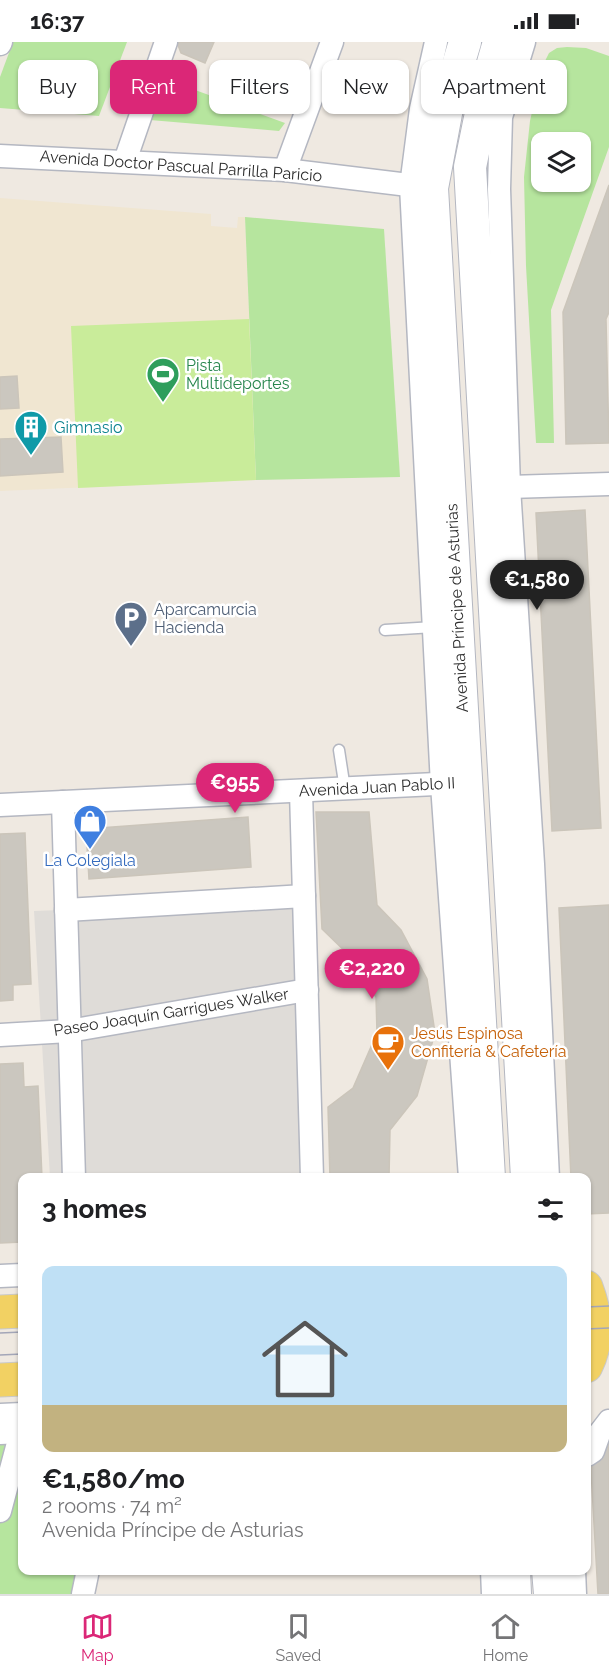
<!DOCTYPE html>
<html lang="en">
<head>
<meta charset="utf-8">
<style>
  body { margin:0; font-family:Raleway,sans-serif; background:#f2f2f2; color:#202124; height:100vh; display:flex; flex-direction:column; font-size:22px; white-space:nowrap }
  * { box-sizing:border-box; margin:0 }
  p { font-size:20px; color:#757577 }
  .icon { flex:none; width:33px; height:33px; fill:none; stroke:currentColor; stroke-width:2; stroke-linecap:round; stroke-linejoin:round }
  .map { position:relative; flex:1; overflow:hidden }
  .side { position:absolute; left:18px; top:1131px; width:573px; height:402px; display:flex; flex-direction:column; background:#fff; border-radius:12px; box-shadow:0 2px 4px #0004 }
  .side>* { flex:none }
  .top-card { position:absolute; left:18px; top:18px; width:573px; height:54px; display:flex; gap:12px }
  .controls { position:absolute; left:531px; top:90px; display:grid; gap:12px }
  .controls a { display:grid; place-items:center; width:60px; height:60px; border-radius:12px; background:#fff; box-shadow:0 2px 4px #0004; font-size:30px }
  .price { position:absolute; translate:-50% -51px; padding:0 14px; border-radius:21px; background:#db2777; color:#fff; font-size:20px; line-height:39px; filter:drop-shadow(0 2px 3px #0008) }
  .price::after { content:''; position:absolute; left:50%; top:36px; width:18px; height:14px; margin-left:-9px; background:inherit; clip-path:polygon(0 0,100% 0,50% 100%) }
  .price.on { background:#222; color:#fff }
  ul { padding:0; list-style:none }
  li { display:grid; align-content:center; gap:12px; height:318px; padding:0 24px }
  li span { display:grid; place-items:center; height:186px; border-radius:12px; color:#555 }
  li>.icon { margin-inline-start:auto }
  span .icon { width:108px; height:108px; fill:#fffc; stroke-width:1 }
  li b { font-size:26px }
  h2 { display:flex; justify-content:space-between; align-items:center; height:72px; padding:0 24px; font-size:26px }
  .pill { padding:0 21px; border-radius:12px; background:#fff; box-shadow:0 2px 4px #0004; font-size:21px; line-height:54px }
  .pill.on { background:#db2777; color:#fff }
  .status { display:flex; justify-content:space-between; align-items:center; height:42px; padding:0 30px; background:#fff; direction:ltr }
  .status svg { height:16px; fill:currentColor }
  .tabs { display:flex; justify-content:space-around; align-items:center; height:84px; border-top:2px solid #e0e0e0; background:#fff; font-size:16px; color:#757577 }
  .tabs a { display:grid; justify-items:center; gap:3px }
  .tabs .on { color:#db2777 }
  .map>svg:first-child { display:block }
  .education { fill:#f0e6d1 }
  .green { fill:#b6e59e; fill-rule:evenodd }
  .pitch { fill:#c9ec9a }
  .plaza { fill:#dfdcd8 }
  .building { fill:#cbc7bf; stroke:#cbc5ba; stroke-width:1.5 }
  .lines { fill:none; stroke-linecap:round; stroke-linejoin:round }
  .lane-casing { stroke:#b4b7c1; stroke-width:13 }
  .street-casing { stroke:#b4b7c1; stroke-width:25 }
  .secondary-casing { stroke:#b4b7c1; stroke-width:34 }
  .primary-casing { stroke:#c9c9c9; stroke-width:35 }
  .lane { stroke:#fff; stroke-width:10 }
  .street { stroke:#fff; stroke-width:22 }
  .secondary { stroke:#fff; stroke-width:32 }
  .primary { stroke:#f2d163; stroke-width:33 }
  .tram { stroke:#a3a6b8; stroke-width:1.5 }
  .labels { text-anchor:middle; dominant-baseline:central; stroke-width:5; stroke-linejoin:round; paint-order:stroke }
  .street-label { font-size:16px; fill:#2e2e2e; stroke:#fff }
  .leisure-label { font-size:16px; fill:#27864d; stroke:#fff; text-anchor:start }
  .culture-label { font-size:16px; fill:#0d838f; stroke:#fff; text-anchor:start }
  .service-label { font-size:16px; fill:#4e5e75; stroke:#fff; text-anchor:start }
  .shop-label { font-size:16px; fill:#366cbe; stroke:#fff }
  .food-label { font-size:16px; fill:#c56008; stroke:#fff; text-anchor:start }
</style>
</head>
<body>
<div class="status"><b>16:37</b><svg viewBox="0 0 49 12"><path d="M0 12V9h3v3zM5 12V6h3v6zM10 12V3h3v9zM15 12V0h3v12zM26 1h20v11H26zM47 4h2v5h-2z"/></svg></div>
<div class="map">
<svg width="609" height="1552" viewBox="0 0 609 1552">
  <rect width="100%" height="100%" fill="#efe9e1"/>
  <path class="education" d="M0,156l211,16v12l26,2 1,-11h7l11,263 -256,11z"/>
  <g class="green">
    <path d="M13,0h114l-28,74 -99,-8v-31z"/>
    <path d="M567,5l19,1 23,8v91l-58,163 3,133h-18l-10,-177 -2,-89 6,-56 12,-54 7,-14 8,-5zM542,100h38v40h-38z"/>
    <path d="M165,37l120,44 -6,8 -129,-11z"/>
    <path d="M245,175l139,12 16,248 -144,3z"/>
    <path d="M22,1372v156l66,1 -5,23h-83v-179z"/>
  </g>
  <path class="pitch" d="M249,277l7,161 -178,8 -7,-162z"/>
  <path class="plaza" d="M304,859l8,274 -87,3 -175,-1 -16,-266z"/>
  <g class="building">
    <path d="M179,0h35l-9,21 -24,-10 -3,-8z"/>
    <path d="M609,143v127l-3,7 3,124 -43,1 -3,-132z"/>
    <path d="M17,334l2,32 -19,1v-32z"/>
    <path d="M61,395l2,35 -63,4v-37z"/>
    <path d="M585,468l16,318 -49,3 -16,-318z"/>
    <path d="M316,770h53l8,93 24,25 26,49 8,54 -18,63 -27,34 -1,48h-59l-2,-71 25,-19 24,-55 -1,-36 -22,-37 -32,-31z"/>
    <path d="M248,775l3,50 -162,12 -3,-50z"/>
    <path d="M25,791l6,151 -18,1v15l-13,1v-167z"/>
    <path d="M609,863v308l-23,1v-36h-15l-12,-270z"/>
    <path d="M23,1021l1,24 14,-1 4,92h-20v64l-22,1v-179z"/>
    <path d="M245,1133v3h-102z"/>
    <path d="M609,1395v157h-11l-7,-124 7,-26z"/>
  </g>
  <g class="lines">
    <defs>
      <g id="lane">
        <path d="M385,588l49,-3"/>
        <path d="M339,708l6,39"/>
      </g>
      <g id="street">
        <path d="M436,0l-15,67 -10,77 31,599 28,393"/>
        <path d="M524,0l-23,75 -2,72 10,298 24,377 15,314"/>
        <path d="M0,2l1,-2"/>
        <path d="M0,114l285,14 140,17"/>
        <path d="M125,119l41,-119"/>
        <path d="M285,128l47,-128"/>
        <path d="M509,445l100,-3"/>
        <path d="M301,749l11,387"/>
        <path d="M63,760l11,376"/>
        <path d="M0,763l457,-22"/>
        <path d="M66,868l238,-14"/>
        <path d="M0,993l69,-4 238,-41"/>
        <path d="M0,1234l22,-1"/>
        <path d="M0,1373l22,-1"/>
        <path d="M0,1391l22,-1"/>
        <path d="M587,1413l6,-4 6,-17 10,-13"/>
        <path d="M0,1469l22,-83"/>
        <path d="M492,1528l1,24"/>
        <path d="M574,1528l1,24"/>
        <path d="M83,1552l5,-24"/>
      </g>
      <g id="secondary">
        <path d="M465,0l-15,50 -18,96 57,990"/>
        <path d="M499,0l-12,42 -17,83 57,1011"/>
        <path d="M514,1528l1,24"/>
        <path d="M548,1528l2,24"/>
      </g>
      <g id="primary">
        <path d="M586,1245c10,26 13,53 0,79"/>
        <path d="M0,1270l22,-1"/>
        <path d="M0,1338l22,-1"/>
      </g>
    </defs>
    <use href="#lane" class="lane-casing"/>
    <use href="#street" class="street-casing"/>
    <use href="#secondary" class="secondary-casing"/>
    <use href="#primary" class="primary-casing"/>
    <use href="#lane" class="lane"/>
    <use href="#street" class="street"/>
    <use href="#secondary" class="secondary"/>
    <use href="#primary" class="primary"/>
    <g class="tram">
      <path d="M586,1265l23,-1"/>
      <path d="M586,1287l23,-1"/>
      <path d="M0,1291l22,-1"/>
      <path d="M0,1313l22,-1"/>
    </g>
  </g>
  <defs>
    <symbol id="stadium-pin" viewBox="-11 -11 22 30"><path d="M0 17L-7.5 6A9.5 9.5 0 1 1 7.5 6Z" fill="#2e9e5b" stroke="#fff"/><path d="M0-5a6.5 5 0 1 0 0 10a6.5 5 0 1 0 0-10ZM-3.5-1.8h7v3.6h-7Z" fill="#fff"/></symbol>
    <symbol id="building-pin" viewBox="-11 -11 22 30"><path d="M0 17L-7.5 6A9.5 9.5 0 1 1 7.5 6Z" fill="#0f9aa8" stroke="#fff"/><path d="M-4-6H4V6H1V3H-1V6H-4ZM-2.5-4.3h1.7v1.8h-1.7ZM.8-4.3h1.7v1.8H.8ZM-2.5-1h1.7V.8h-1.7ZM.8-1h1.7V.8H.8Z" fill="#fff"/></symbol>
    <symbol id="parking-pin" viewBox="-11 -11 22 30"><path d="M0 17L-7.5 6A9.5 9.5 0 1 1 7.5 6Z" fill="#5c6f8a" stroke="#fff"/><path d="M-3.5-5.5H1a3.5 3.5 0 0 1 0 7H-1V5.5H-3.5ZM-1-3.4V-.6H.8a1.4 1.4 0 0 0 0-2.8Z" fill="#fff"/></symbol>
    <symbol id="shop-pin" viewBox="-11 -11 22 30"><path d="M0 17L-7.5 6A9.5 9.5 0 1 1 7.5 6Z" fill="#3f7fe0" stroke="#fff"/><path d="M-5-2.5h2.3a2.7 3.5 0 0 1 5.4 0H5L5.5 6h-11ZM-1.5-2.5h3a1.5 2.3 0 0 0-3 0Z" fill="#fff"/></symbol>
    <symbol id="cafe-pin" viewBox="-11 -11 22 30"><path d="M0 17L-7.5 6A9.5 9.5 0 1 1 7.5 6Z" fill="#e8710a" stroke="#fff"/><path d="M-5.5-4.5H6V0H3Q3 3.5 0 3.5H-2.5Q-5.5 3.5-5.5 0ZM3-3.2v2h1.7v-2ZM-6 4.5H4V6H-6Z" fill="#fff"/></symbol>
  </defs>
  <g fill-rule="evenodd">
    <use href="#stadium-pin" x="144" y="313" width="38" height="52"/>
    <use href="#building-pin" x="12" y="366" width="38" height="52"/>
    <use href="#parking-pin" x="112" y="557" width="38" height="52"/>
    <use href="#shop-pin" x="71" y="760" width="38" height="52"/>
    <use href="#cafe-pin" x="369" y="981" width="38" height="52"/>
  </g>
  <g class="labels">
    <g class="street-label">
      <text transform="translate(181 124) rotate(4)">Avenida Doctor Pascual Parrilla Paricio</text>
      <text transform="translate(457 566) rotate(-93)">Avenida Príncipe de Asturias</text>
      <text transform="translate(377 745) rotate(-3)">Avenida Juan Pablo II</text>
      <text transform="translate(171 970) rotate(-9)">Paseo Joaquín Garrigues Walker</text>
    </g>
    <g class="leisure-label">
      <text x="186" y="323">Pista<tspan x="186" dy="18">Multideportes</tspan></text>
    </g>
    <g class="culture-label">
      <text x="54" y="385">Gimnasio</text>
    </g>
    <g class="service-label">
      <text x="154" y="567">Aparcamurcia<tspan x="154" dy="18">Hacienda</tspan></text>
    </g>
    <g class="shop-label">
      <text x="90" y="818">La Colegiala</text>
    </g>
    <g class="food-label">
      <text x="411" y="991">Jesús Espinosa<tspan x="411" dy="18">Confitería &amp; Cafetería</tspan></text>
    </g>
  </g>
</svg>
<div class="controls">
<a><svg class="icon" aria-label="layers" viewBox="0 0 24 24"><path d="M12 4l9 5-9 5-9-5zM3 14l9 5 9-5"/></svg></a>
</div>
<b class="price on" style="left:537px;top:569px">€1,580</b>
<b class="price" style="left:235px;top:772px">€955</b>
<b class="price" style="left:372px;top:958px">€2,220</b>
<div class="top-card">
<a class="pill">Buy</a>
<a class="pill on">Rent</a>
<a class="pill">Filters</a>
<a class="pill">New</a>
<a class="pill">Apartment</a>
</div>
<section class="side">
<h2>3 homes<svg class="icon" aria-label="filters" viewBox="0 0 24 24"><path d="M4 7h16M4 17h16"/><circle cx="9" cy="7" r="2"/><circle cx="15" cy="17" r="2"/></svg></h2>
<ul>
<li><span style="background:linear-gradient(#bfe0f5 75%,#c2b280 0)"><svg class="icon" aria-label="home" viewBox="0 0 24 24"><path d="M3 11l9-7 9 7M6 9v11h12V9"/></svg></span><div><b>€1,580/mo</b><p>2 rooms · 74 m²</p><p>Avenida Príncipe de Asturias</p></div></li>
</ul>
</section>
</div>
<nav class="tabs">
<a class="on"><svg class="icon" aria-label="map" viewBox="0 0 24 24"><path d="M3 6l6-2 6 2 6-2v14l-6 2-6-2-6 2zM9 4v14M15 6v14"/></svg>Map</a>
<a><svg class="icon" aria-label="saved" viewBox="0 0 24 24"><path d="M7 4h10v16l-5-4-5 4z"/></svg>Saved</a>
<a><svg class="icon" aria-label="home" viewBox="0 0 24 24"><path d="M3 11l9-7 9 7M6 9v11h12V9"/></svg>Home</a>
</nav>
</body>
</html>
